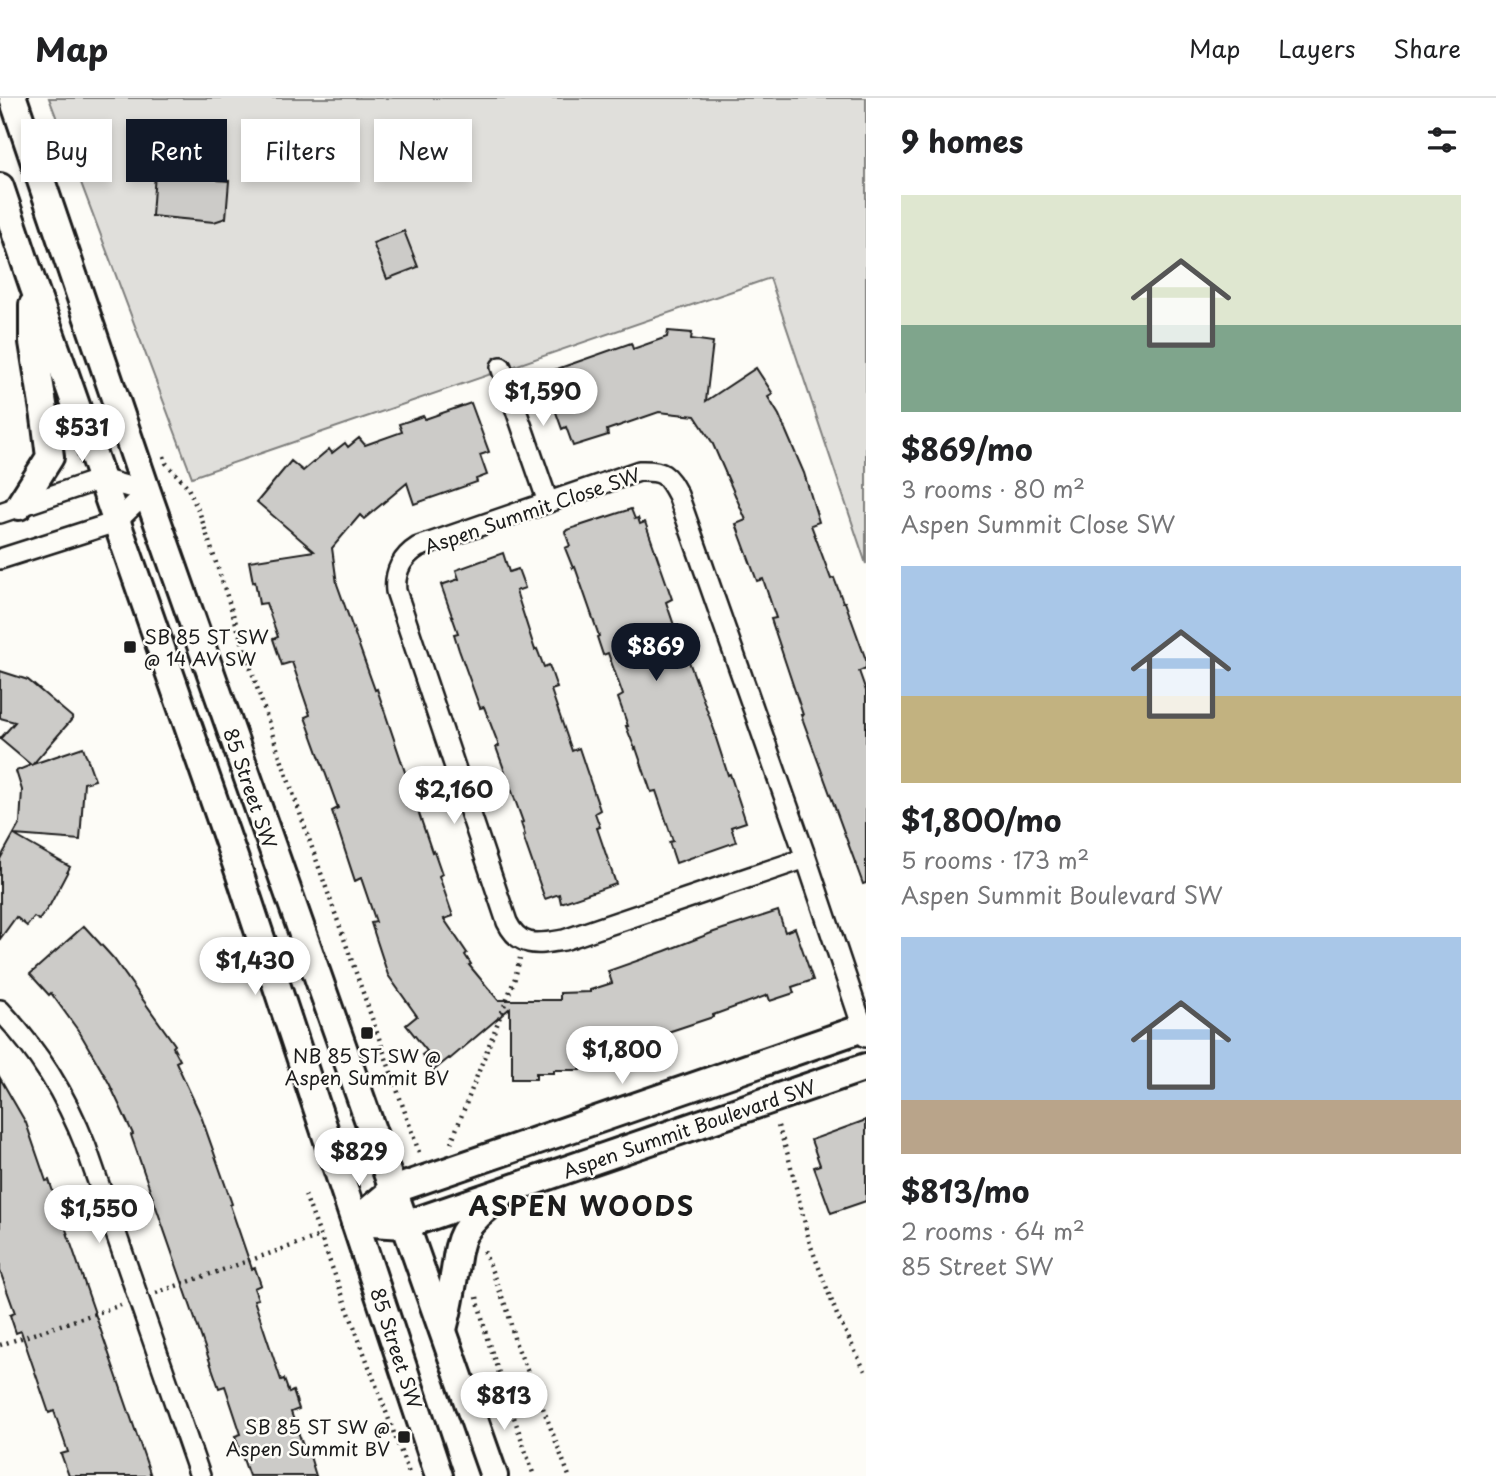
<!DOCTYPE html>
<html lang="en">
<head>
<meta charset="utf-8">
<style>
  body { margin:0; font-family:"Playpen Sans",sans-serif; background:#f6f6f6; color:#202124; height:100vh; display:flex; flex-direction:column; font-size:26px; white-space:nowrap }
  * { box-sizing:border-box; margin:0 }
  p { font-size:23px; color:#757577 }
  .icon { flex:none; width:38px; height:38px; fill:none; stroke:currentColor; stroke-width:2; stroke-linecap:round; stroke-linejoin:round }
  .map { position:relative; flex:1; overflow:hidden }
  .sheet { display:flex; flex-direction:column; background:#fff; width:630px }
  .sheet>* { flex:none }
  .hud { position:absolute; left:21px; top:21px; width:665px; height:63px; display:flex; gap:14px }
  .price { position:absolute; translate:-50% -60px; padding:0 16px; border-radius:24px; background:#fff; color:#222; font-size:23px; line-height:46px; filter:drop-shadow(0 2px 4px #0008) }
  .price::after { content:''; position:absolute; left:50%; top:42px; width:21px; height:16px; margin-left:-10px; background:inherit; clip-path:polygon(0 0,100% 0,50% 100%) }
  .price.selected { background:#111827; color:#fff }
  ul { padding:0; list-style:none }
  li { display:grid; align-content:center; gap:14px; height:371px; padding:0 35px }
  li span { display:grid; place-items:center; height:217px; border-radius:0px; color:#555 }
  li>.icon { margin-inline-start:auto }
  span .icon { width:126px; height:126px; fill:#fffc; stroke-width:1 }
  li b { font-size:30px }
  h2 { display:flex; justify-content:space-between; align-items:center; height:84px; padding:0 35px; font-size:30px }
  .tag { padding:0 24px; border-radius:0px; background:#fff; box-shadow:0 4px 10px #0003; font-size:24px; line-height:63px }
  .tag.selected { background:#111827; color:#fff }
  header { display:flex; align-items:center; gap:42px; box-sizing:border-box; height:98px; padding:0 35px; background:#fff; border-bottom:2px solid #e0e0e0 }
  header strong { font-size:33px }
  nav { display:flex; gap:38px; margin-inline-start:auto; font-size:24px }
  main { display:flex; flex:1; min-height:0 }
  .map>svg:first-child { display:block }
  .green { fill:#e0dfdb; stroke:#7e7e7c; stroke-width:2 }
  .building { fill:#cccbc8; stroke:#1c1c1c; stroke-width:2 }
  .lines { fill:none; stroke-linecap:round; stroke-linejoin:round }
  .street-casing { stroke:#1c1c1c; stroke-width:24 }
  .secondary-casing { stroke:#1c1c1c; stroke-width:32 }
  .path { stroke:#1c1c1c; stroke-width:4.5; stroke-dasharray:2 5; stroke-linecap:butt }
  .street { stroke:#fdfcf7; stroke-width:19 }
  .secondary { stroke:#fdfcf7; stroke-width:26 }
  .poi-dot { fill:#1c1c1c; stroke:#fdfcf7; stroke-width:2.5 }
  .labels { text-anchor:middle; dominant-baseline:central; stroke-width:5; stroke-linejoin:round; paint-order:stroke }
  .street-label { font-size:19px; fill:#1c1c1c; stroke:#fdfcf7 }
  .poi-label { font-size:19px; fill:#1c1c1c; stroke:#fdfcf7; text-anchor:start }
  .district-label { font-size:26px; font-weight:bold; letter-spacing:2px; fill:#1c1c1c; stroke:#fdfcf7 }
</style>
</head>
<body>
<header>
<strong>Map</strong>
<nav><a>Map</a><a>Layers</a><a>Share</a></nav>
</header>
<main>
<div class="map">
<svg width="866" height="1378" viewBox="0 0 866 1378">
  <rect width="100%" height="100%" fill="#fdfcf7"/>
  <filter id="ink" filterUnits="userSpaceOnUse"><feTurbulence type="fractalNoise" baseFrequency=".0143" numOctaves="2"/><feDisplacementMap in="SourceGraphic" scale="14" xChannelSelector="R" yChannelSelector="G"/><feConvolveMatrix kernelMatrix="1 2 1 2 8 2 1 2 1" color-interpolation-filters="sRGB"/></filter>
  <g filter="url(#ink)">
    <path class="green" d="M49,0h817v466l-96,-286 -578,199z"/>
    <g class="building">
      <path d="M155,75l63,5v2l11,1 -3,37 -12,4 -62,-6z"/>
      <path d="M404,133l14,36 -31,12 -14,-36z"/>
      <path d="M668,233l24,2 -1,6 22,3 -7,59 50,-33 17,26 -5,3 11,18 25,58 15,49 -8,3 20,54 3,-1 9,24h2l21,58v8l-7,3 7,20v192l-3,1 -62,-169h2l-32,-96 5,-1 -13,-39 -6,2 -21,-57 10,-4 -34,-78 -17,-26 -36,-4 -52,18 1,5 -35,11 -7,-19 -4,2 -16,-45 -3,-10 88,-31 2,6 34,-12z"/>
      <path d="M471,305l18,49 -9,3 7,20 -11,4 1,3 -63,22 -7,-21 -43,36 -4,-4 -28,33 5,36 38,106 2,-1 55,163 2,-1 8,23 -3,2 14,40 -9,3 23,34 -2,2 6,9 -2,1 29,35h62v-7l30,-1v-2l22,-7 -4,-12 57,-20 49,-19 64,-21 7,21 10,-4 18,52 -21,7 2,6 -24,8 -2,-6 -55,20v2l-45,15 1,4 -25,8 -3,-8 -29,10v9h-15v6l-16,1v8h-27v3h-18v6h-24v-28h-2v-43l-60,51 -1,-1 -15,12 -12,-15 5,-4 -21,-26 11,-9 -29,-41 -17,-52 5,-1 -15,-44 -6,3 -23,-70 6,-3 -33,-91 5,-2 -18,-53 -10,3 -9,-26 5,-2 -12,-34 -7,1 -4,-23 -2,1 -4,-21 65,-10 -57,-49 34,-41 12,10 26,-22 3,4 13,-10 3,4 11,-9 6,7 37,-13 -3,-8 24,-8 2,3z"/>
      <path d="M631,411l4,10 3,-1 2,6 5,-2 27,77 -6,3 20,58 2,-1 15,40 13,36h-1l13,40 2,-1 16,48 -15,5 5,15 -60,21 -7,-21 4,-1 -17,-50 -5,1 -15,-44 -1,1 -9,-23h2l-10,-28 5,-3 -15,-42 -5,2 -6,-18 2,-1 -24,-69 -2,1 -8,-20 5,-2 -5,-14 2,-2z"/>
      <path d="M503,455l6,19 9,-3 7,19 -9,3 19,59 2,-1 7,18 5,-2 8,23 -6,2 21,61 7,-3 7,21 14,41 -5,3 5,14 -3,1 19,56 -55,19 -2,-9 -14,5 -22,-63 2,-1 -4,-12 2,-1 -27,-75 3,-1 -15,-39 -4,1 -21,-58 -5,-16 4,-1 -17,-48 18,-6 -3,-9z"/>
      <path d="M0,573l28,9 45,38 -40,46 50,-17 12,33 -11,3 -4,57 -66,-5 56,32 -20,38 -11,15 -5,-3 -7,9 -11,-9 -16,22v-80l20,-36 2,-33 -6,-19 15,-6 -31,-26 15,-17 -15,-4z"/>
      <path d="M84,828l30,33 61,86 -2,2 7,13 -4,2 25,54 31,88 -2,1 22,64 3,-1 6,17 -7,3 4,11 -4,1 27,80 3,-1 5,14 4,-2 6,18 -8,3 15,42 3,-1 7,23h-67l-14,-40 6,-2 -16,-48 -6,2 -88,-253 2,-1 -24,-51 -29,-50 -29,-40 -2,2 -19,-21z"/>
      <path d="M0,980l26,45 20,58 3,-1 102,296h-82l-8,-22 7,-2 -14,-41 -5,2 -28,-82 -5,2 -6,-18 5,-2 -15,-42z"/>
      <path d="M866,1022v81l-35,12 -17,-46 6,-2 -9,-25z"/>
    </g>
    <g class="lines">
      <defs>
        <g id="street">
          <path d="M501,269l47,135"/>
          <path d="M0,415l101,-34 46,13"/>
          <path d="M0,461l116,-37 31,-30"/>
          <path d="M806,760l-242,82c-25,4 -44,9 -57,-18l-111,-331c-2,-19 6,-34 22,-44l221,-76c24,-1 28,3 39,24l128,363 60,179"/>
          <path d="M0,912c39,42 65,83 86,137l114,329"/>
        </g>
        <g id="secondary">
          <path d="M13,0l134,394 347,984"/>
          <path d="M0,89l33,98 32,89 171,489 203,613"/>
          <path d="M19,408l31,-49 -5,-40 -12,-75v-37"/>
          <path d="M355,1124l38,-32 473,-163"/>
          <path d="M355,1124l50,3 461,-158"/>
          <path d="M443,1231c5,-17 8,-35 11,-53 3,-15 3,-30 10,-43 9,-15 21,-25 35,-34"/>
        </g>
      </defs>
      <use href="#street" class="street-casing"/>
      <use href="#secondary" class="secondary-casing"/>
      <g class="path">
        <path d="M164,358l2,7 21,23 13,28 76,231 144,410"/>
        <path d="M778,1028l10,29 22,89 27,71 29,58"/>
        <path d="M451,1045l64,-165 5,-20"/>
        <path d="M305,1097l105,281"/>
        <path d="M484,1153l24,61 7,30 23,53 31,81"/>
        <path d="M156,1195l164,-57"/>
        <path d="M477,1199l10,41 47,138"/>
        <path d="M0,1247l121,-40"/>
      </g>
      <use href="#street" class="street"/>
      <use href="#secondary" class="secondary"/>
    </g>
  </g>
  <g class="poi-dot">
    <rect x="123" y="542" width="14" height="14" rx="3.5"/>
    <rect x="360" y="928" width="14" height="14" rx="3.5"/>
    <rect x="397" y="1332" width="14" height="14" rx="3.5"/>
  </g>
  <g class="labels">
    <g class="street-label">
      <text transform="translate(532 412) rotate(-19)">Aspen Summit Close SW</text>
      <text transform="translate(251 690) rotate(71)">85 Street SW</text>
      <text transform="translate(689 1030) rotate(-19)">Aspen Summit Boulevard SW</text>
      <text transform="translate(397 1250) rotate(72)">85 Street SW</text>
    </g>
    <g class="poi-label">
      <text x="144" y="538">SB 85 ST SW<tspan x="144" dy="22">@ 14 AV SW</tspan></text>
      <text x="367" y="957" text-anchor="middle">NB 85 ST SW @<tspan x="367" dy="22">Aspen Summit BV</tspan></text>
      <text x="390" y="1328" text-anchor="end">SB 85 ST SW @<tspan x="390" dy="22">Aspen Summit BV</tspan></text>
    </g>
    <g class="district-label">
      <text x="582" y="1107">ASPEN WOODS</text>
    </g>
  </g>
</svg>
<b class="price" style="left:543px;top:330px">$1,590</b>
<b class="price" style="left:82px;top:366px">$531</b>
<b class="price selected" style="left:656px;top:585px">$869</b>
<b class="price" style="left:454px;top:728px">$2,160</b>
<b class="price" style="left:255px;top:899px">$1,430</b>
<b class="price" style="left:622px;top:988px">$1,800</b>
<b class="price" style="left:359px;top:1090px">$829</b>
<b class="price" style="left:99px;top:1147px">$1,550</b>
<b class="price" style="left:504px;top:1334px">$813</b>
<div class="hud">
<a class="tag">Buy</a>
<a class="tag selected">Rent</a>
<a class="tag">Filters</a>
<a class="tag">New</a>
</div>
</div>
<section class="sheet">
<h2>9 homes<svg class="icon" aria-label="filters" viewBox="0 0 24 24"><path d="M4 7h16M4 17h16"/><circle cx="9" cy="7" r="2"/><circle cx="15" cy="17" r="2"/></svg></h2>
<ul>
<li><span style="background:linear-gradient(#dfe7d0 60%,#7fa58c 0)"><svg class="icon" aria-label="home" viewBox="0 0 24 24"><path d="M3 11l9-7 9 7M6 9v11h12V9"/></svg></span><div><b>$869/mo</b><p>3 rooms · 80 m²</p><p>Aspen Summit Close SW</p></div></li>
<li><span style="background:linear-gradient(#a9c7e8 60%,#c2b280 0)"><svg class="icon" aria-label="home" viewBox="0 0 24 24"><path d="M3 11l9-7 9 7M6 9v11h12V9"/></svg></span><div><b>$1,800/mo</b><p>5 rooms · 173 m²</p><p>Aspen Summit Boulevard SW</p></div></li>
<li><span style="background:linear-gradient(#a9c7e8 75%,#b9a48a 0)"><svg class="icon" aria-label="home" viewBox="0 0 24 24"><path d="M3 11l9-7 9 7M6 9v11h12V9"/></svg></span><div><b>$813/mo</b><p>2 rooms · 64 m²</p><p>85 Street SW</p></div></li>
</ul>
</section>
</main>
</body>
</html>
